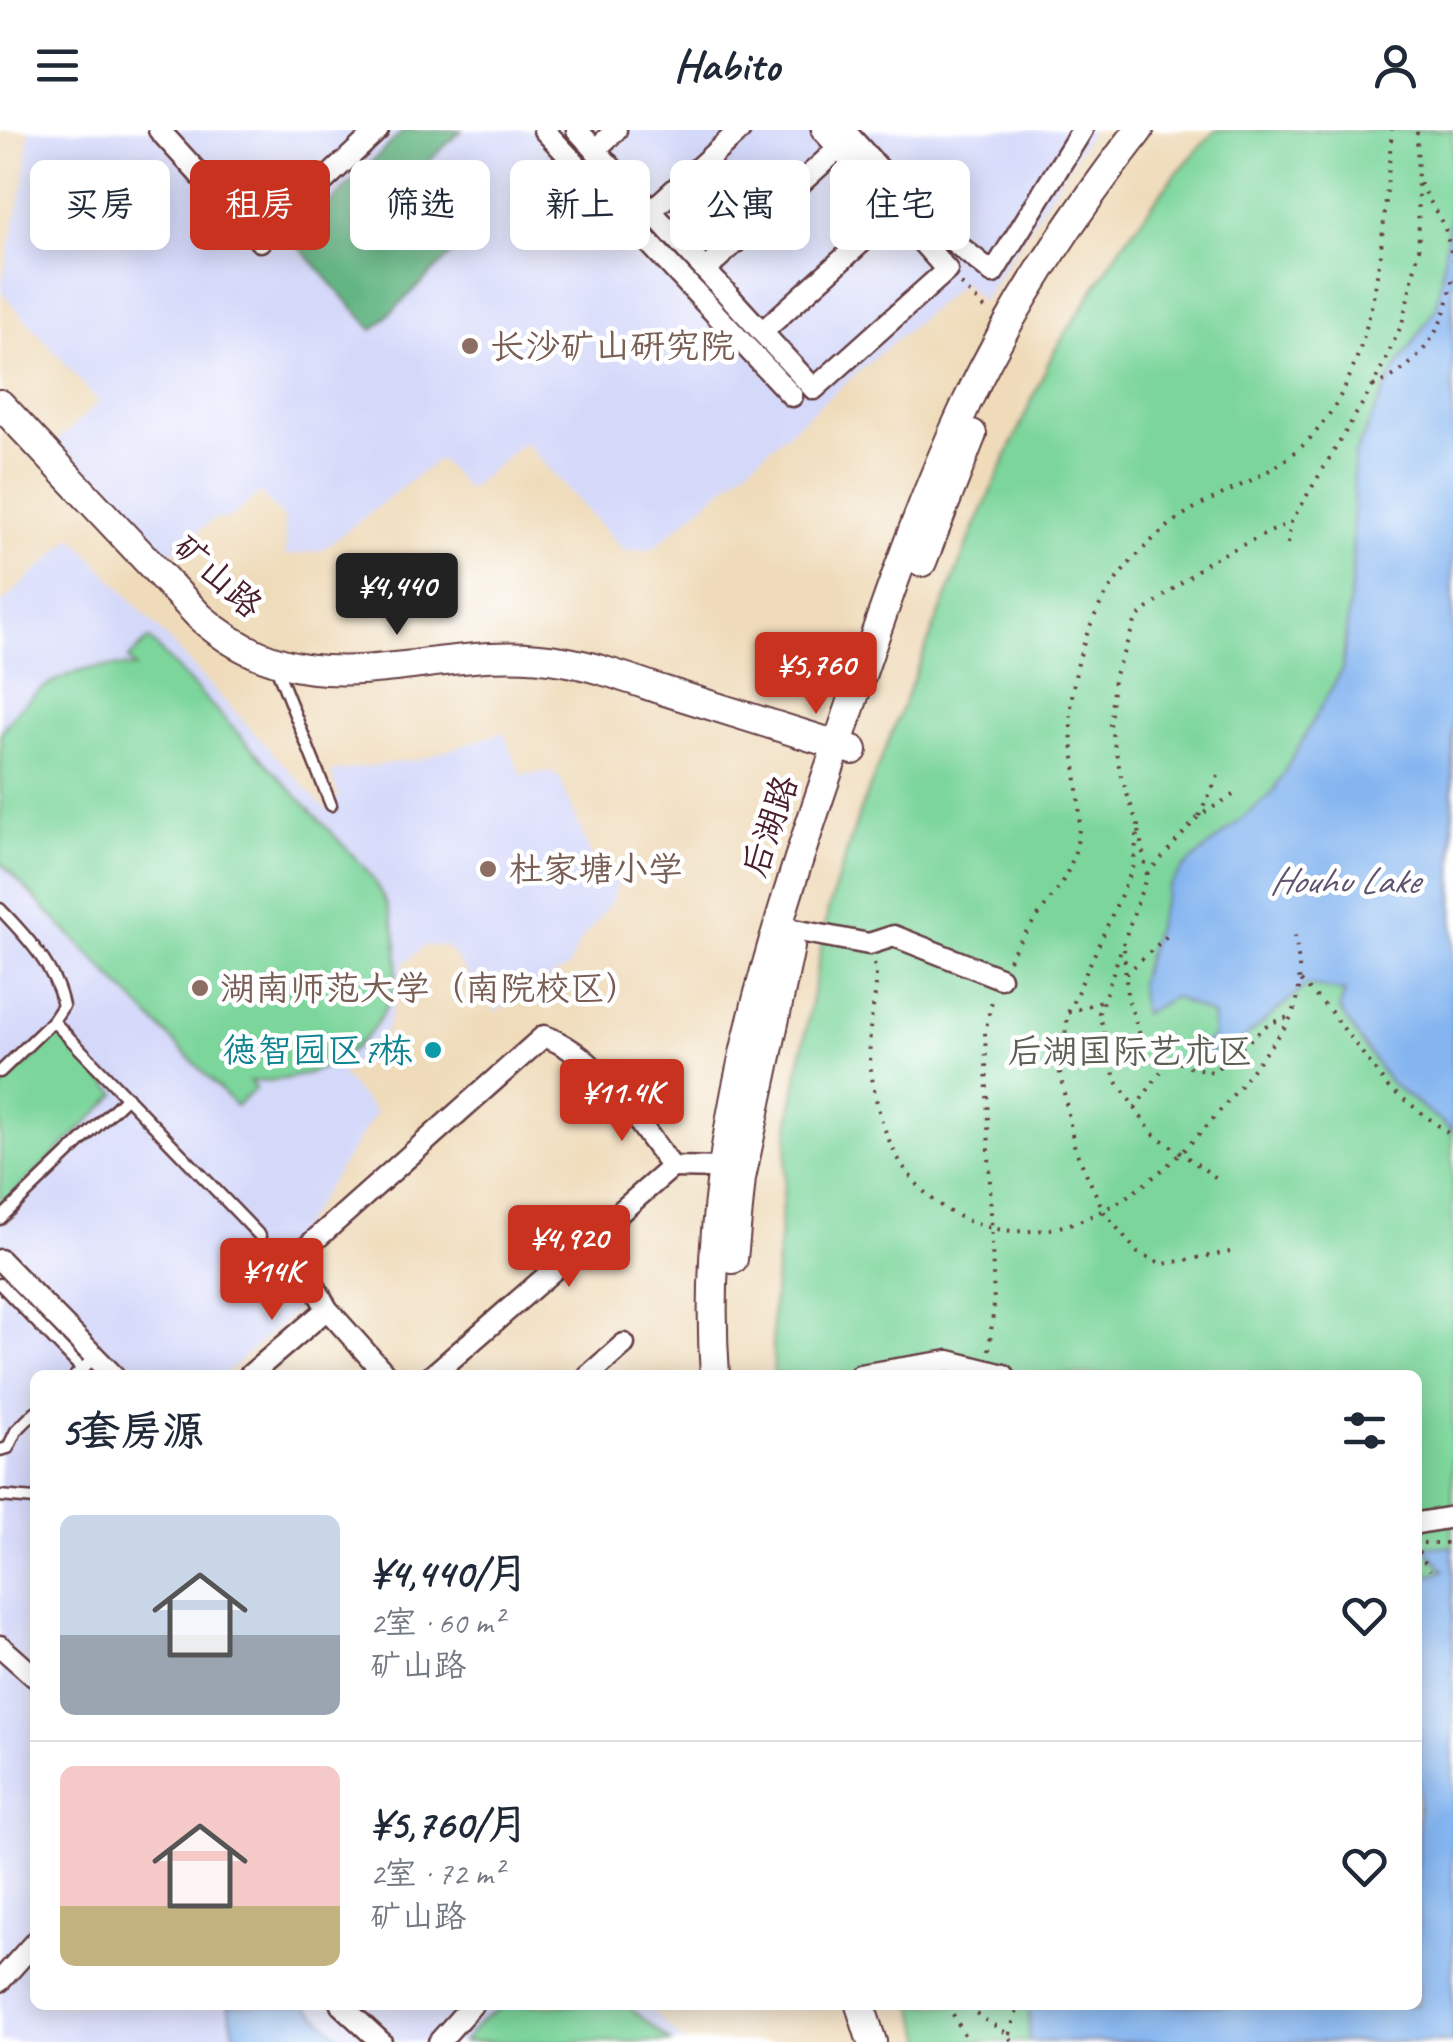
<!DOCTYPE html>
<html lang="zh">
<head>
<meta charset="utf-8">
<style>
  body { margin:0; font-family:Caveat,"LXGW WenKai TC",sans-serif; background:#f2f2f3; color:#1f2937; height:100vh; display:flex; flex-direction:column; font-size:38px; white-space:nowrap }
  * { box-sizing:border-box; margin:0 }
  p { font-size:32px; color:#747a83 }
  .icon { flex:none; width:55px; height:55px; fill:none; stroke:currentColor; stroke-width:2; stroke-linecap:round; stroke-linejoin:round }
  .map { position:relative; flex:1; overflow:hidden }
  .side { position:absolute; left:30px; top:1240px; width:1392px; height:640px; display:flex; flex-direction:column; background:#fff; border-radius:15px; box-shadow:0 5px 25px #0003 }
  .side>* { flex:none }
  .top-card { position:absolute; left:30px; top:30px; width:1395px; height:90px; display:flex; gap:20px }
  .price { position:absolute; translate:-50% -85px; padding:0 22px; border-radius:10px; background:#c8321e; color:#fff; font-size:32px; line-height:65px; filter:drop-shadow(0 2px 5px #0008) }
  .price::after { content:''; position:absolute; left:50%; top:60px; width:30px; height:22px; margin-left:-15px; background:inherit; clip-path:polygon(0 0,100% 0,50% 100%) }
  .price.active { background:#222; color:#fff }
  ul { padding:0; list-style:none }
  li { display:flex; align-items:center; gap:30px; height:250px; padding:0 30px }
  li+li { border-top:2px solid #e0e1e3 }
  li span { display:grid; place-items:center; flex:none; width:280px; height:200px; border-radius:15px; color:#555 }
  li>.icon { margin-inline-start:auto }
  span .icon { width:120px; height:120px; fill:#fffc; stroke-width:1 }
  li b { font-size:42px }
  h2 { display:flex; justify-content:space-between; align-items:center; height:120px; padding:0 30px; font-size:42px }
  .pill { padding:0 35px; border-radius:15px; background:#fff; box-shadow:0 5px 25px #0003; font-size:35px; line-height:90px }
  .pill.active { background:#c8321e; color:#fff }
  header { display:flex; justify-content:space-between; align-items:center; height:130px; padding:0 30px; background:#fff; font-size:45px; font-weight:700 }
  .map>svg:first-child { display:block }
  .built { fill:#d4d8f9 }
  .green { fill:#7bd59b; stroke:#627a63; stroke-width:2.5 }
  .forest { fill:#64b683; stroke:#576a57; stroke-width:2.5 }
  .water { fill:#84b5f0; stroke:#676a8e; stroke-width:2.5 }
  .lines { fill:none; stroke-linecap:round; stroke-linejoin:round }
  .lane-casing { stroke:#633b40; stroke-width:15 }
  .street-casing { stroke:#633b40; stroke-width:25 }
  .secondary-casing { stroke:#633b40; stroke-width:32 }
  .path { stroke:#633b40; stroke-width:4; stroke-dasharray:2.5 8; stroke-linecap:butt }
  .lane { stroke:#fff; stroke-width:10 }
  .street { stroke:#fff; stroke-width:20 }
  .secondary { stroke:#fff; stroke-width:28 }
  .education-dot { fill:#8d6e63; stroke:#fff; stroke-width:4 }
  .culture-dot { fill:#0f9aa8; stroke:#fff; stroke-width:4 }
  .labels { text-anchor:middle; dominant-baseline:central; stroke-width:9; stroke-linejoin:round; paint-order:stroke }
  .education-label { font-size:35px; fill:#785e54; stroke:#fff; text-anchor:start }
  .street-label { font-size:35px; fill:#4a1f2b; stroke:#fff }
  .culture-label { font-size:35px; fill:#0d838f; stroke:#fff; text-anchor:end }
  .park-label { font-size:35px; fill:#5b5f52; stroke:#fff }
  .water-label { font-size:38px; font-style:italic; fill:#5e5470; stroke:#fff }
</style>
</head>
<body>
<header><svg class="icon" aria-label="menu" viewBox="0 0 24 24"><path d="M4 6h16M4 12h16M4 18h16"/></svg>Habito<svg class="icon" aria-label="person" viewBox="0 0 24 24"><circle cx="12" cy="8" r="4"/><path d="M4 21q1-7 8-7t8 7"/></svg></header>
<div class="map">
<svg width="1453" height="1912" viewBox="0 0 1453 1912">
  <rect width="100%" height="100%" fill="#fff"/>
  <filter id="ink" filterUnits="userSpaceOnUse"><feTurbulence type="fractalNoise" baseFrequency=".01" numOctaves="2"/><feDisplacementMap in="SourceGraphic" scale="20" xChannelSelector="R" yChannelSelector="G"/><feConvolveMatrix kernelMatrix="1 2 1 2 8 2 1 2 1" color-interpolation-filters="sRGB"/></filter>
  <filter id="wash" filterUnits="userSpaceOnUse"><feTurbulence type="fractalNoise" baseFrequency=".0048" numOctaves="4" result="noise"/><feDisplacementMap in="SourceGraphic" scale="40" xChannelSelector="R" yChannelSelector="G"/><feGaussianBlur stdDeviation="2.25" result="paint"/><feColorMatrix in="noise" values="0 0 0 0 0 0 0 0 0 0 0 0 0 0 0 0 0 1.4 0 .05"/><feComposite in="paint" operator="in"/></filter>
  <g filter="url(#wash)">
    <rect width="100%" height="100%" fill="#efdbba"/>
    <g class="built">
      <path d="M29,0h1063l-110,172 -19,-20 -311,267 -28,2 -100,-109 -56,48 -29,-31 -117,91 -36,6 -2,-37 -24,-26 -30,25 -16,1 -54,43 -109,-115 48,-45 -99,-112 25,-112z"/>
      <path d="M73,407l252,272 14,-12 -8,-25 90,-13 82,-27 18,43 28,-3 11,6 33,82 27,18 -9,24 -32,41 -10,24 -73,44 -49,-64 -21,-2 -21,17 -18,66 -9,14 -37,33 35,38 -100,152 31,35 -83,75h-189v630h612l37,37h-684v-1437z"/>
    </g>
    <g class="green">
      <path d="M1216,0h237v1912h-528l-12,-37h505v-630h-644l-2,-57 18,-201 38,-207 31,-96 114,-283 80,-178 70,-109 50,-67z"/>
      <path d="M149,509l216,229c77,101 8,217 -115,213l6,7 -20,18 -236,-244v-128c30,-48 77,-74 135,-66l-7,-9z"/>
      <path d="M58,903l59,61 -117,113v-118z"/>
      <path d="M505,1875h122l44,37h-208l19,-22z"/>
    </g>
    <path class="forest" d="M404,0h58l-52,48 56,62 -93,90 -80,-90z"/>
    <g class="water">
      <path d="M1453,67v934l-64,-49 -50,-73 6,-17 -38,-7 -66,56 -38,14v-11l11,-8 -2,-21 -38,-18 -31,17 -4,-31 29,-95 15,-20 89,-74 70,-124 10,-92 2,-122 38,-81 45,-69z"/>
      <path d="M1422,1416l31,1v495h-424v-37h389v-438l13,9 13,-6z"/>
      <path d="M228,1875h78l39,37h-109z"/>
    </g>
  </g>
  <g filter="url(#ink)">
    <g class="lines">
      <defs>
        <g id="lane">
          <path d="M276,537l55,138"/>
          <path d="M0,779c26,27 56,59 63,97l-10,15 207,215"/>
          <path d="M0,942l53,-51"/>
          <path d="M0,1089l127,-122"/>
          <path d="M0,1154l82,85"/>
          <path d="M76,1245l19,-18"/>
          <path d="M0,1320l8,-2 8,-17 19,-19"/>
          <path d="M0,1366l35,3"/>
        </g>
        <g id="street">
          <path d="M159,0l101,111 118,-111"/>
          <path d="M544,0l248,266"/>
          <path d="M577,0l237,259 133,-119 -125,-140"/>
          <path d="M844,0l81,89 68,54 89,-143"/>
          <path d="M595,20l21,-20"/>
          <path d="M651,81l89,-81"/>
          <path d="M705,140l134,-122"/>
          <path d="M762,202l133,-120"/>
          <path d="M794,800l75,14 25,-8 106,42"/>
          <path d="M0,1130l113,115"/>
          <path d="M250,1245l77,-66"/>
          <path d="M386,1245l-59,-66 -29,-54 246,-219c57,21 91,84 128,131l52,1"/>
          <path d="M433,1245l239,-208"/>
          <path d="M589,1245l35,-31"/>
          <path d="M860,1245l89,-14 55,14"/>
          <path d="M1418,1393l35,-6"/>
          <path d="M0,1516l35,31"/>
          <path d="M0,1851l35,-39"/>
          <path d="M341,1875l40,37"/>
          <path d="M439,1912l33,-37"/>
        </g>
        <g id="secondary">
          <path d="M0,274l200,213c116,104 231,20 363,44 35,6 69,19 102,30 63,20 126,39 188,59"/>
          <path d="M922,432l50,-128"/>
          <path d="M733,1129l8,-81 49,-231"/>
          <path d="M715,1245c-16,-213 50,-420 118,-618 41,-118 80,-240 133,-353 46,-98 107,-189 173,-274"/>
          <path d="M860,1875l12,37"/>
        </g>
      </defs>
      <use href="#lane" class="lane-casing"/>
      <use href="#street" class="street-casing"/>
      <use href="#secondary" class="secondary-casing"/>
      <g class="path">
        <path d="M1420,53l25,45 8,32"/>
        <path d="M961,154l28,29"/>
        <path d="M1373,256c49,-19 75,-62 80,-112"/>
        <path d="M1288,414l3,-22"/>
        <path d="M1199,686l19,-40"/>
        <path d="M1139,701l8,44 -48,138 16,66 37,54 66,46"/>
        <path d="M1147,744l52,-58 34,-21"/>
        <path d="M1124,819l3,46 14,43 44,28 28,6 55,-48 23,-8"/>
        <path d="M1009,830c17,-36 51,-63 64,-102 17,-49 -5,-101 -2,-150 2,-32 11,-66 25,-95 18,-39 60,-82 97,-104 33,-18 70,-31 100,-55 88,-70 89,-222 99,-324"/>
        <path d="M874,834c6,21 -3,46 -4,67 -3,41 9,98 31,132 18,28 44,51 76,61 114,37 217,-74 278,-158 11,-16 27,-32 36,-49 13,-26 8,-55 4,-82"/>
        <path d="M1126,844l41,-38"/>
        <path d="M1301,851l30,31 57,75 65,50"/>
        <path d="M1068,883l36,-13"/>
        <path d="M1135,978l35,-49"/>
        <path d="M1230,1122l-67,12 -25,-11 -34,-41 -29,-63 -15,-76 8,-60 65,-145 5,-42 -17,-50 -11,-52 4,-47 23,-60 72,-56 82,-39 82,-136 29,-62 17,-75 -2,-119"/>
        <path d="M989,1220l5,-45 -9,-273 8,-36"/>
        <path d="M1423,1413h30"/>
        <path d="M1418,1422l12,18"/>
        <path d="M948,1875l20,37"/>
        <path d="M970,1875c9,18 34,19 42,37"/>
        <path d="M1009,1904l10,-29"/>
      </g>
      <use href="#lane" class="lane"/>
      <use href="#street" class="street"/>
      <use href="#secondary" class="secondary"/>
    </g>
  </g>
  <g class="education-dot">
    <circle cx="470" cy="216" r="10"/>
    <circle cx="488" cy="739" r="10"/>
    <circle cx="200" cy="858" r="10"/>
  </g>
  <circle class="culture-dot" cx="433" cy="920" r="10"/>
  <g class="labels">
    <g class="education-label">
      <text x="490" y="216">长沙矿山研究院</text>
      <text x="508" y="739">杜家塘小学</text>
      <text x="220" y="858">湖南师范大学（南院校区）</text>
    </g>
    <g class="street-label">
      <text transform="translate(218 446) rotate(42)">矿山路</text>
      <text transform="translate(770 696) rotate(-71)">后湖路</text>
    </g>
    <g class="culture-label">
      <text x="413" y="920">徳智园区7栋</text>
    </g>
    <g class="park-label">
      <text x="1130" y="921">后湖国际艺术区</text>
    </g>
    <g class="water-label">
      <text x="1344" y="750">Houhu Lake</text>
    </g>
  </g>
</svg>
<b class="price active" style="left:397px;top:508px">¥4,440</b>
<b class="price" style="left:816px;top:587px">¥5,760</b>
<b class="price" style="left:622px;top:1014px">¥11.4K</b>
<b class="price" style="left:569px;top:1160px">¥4,920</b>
<b class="price" style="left:272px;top:1193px">¥14K</b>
<div class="top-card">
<a class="pill">买房</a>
<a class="pill active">租房</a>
<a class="pill">筛选</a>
<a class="pill">新上</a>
<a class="pill">公寓</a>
<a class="pill">住宅</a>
</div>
<section class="side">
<h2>5套房源<svg class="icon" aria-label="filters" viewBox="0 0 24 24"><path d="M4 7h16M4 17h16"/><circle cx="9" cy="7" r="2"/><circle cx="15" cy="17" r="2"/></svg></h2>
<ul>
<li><span style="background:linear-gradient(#c9d6e8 60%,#9aa5b1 0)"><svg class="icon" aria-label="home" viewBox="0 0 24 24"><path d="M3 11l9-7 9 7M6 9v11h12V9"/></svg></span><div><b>¥4,440/月</b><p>2室 · 60 m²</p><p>矿山路</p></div><svg class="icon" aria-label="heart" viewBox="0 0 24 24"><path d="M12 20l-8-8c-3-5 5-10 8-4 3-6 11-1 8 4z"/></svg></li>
<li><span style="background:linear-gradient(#f6c9c9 70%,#c2b280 0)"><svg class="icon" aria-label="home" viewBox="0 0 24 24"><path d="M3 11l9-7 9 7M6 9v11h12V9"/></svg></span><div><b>¥5,760/月</b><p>2室 · 72 m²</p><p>矿山路</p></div><svg class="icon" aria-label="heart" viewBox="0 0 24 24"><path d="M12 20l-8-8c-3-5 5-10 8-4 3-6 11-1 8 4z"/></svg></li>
</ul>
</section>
</div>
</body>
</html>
